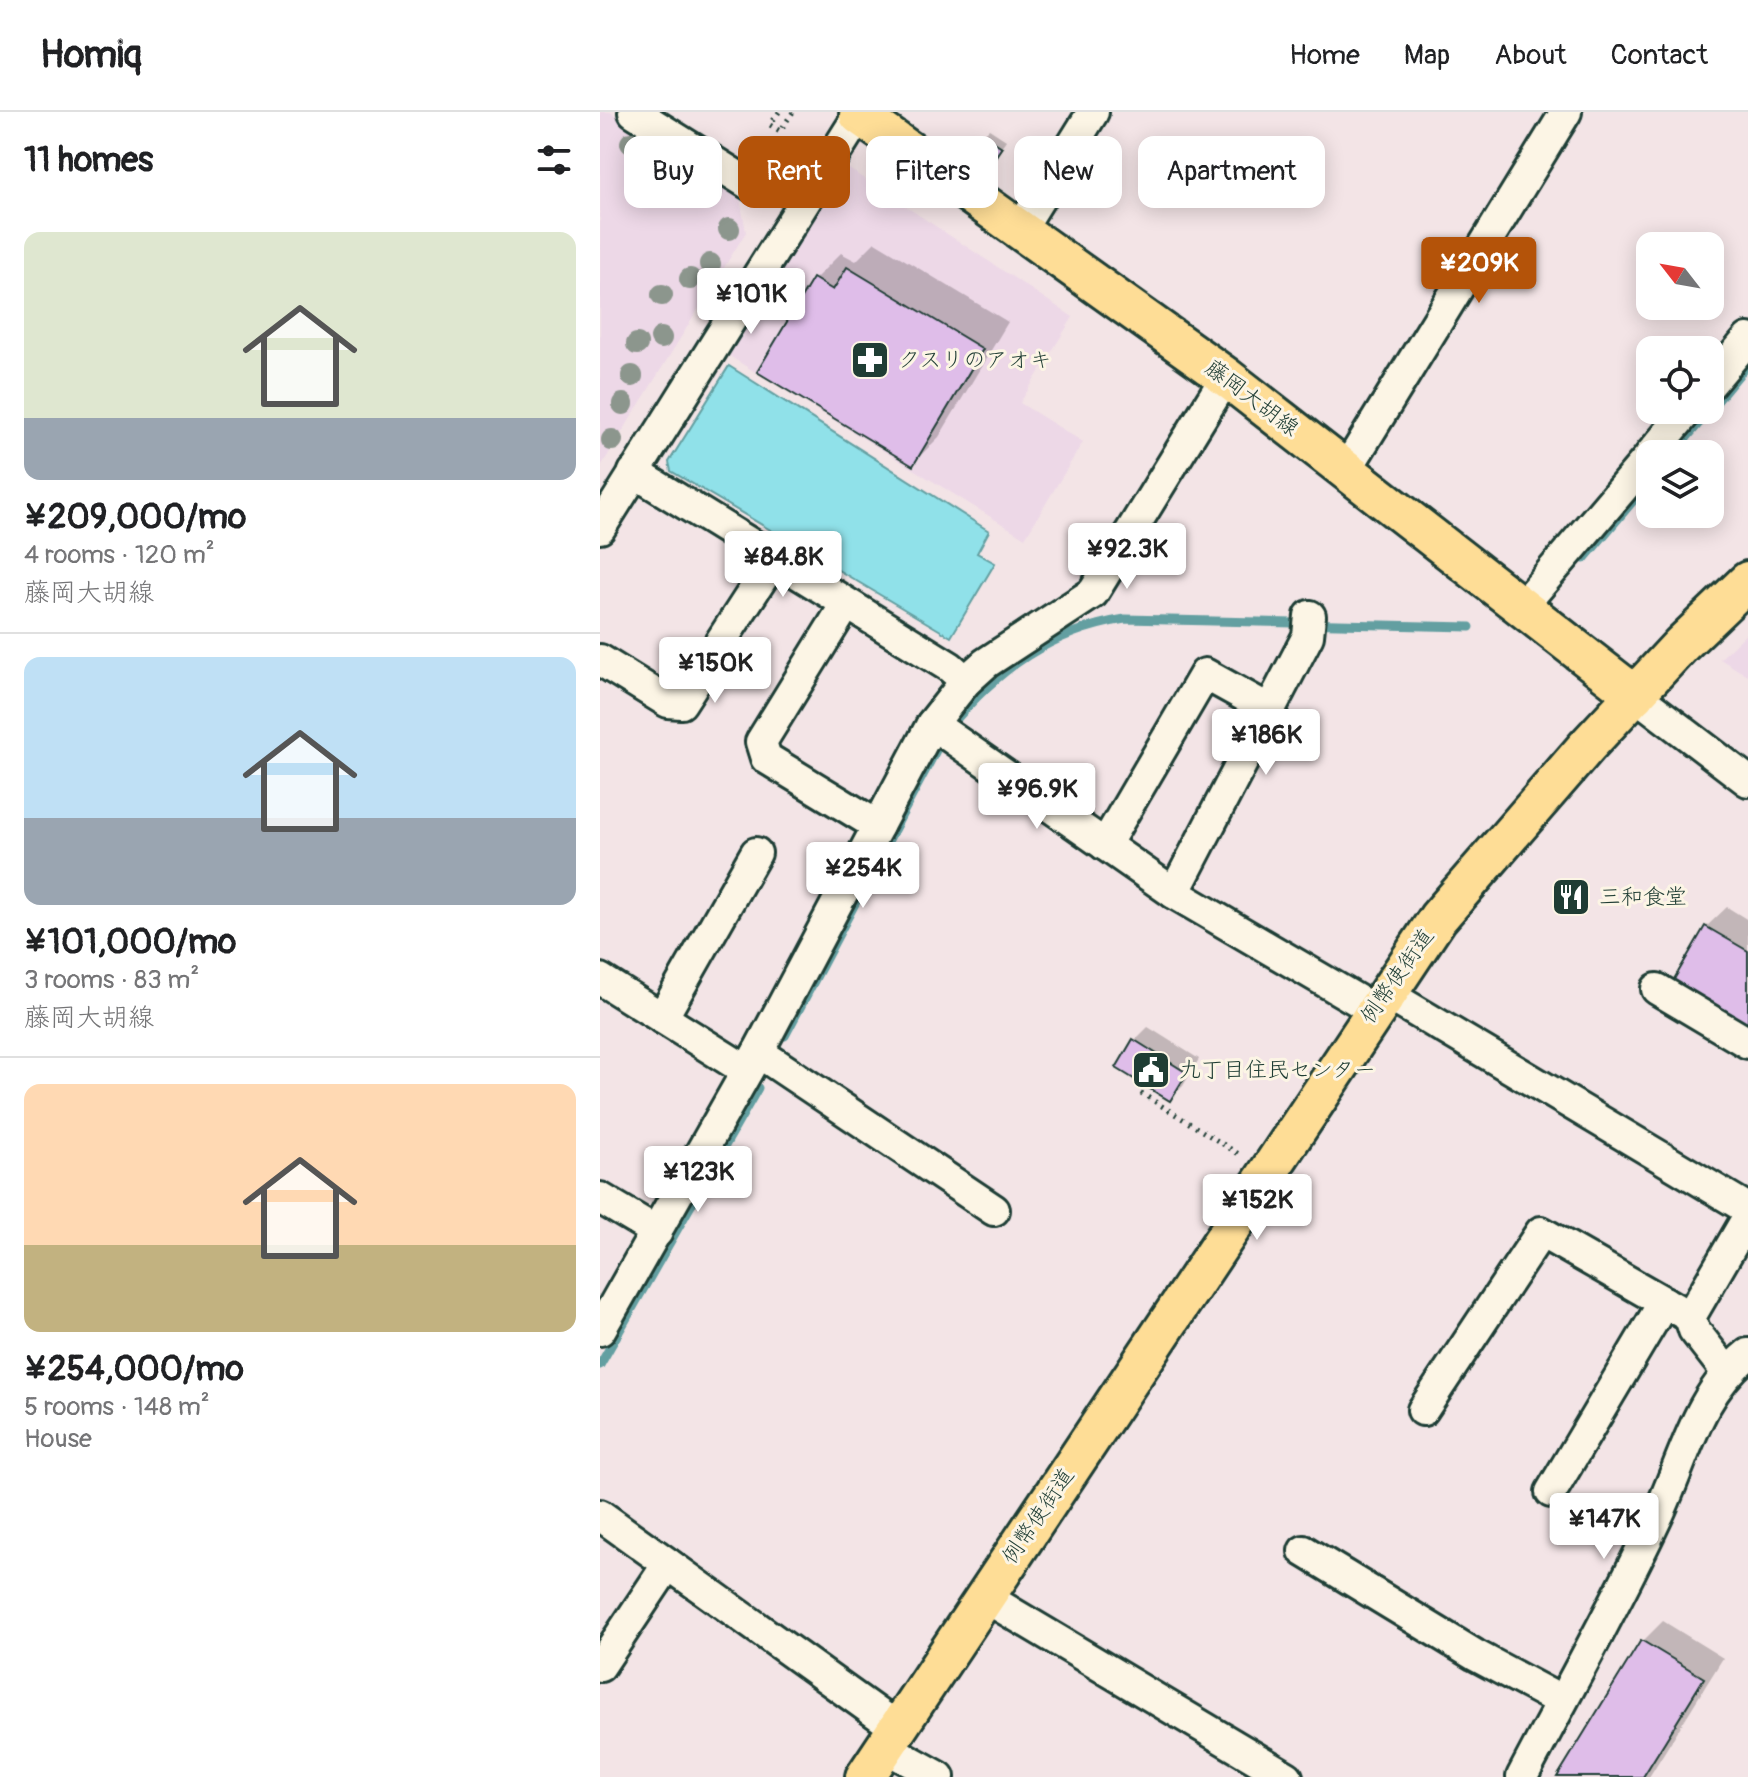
<!DOCTYPE html>
<html lang="en">
<head>
<meta charset="utf-8">
<style>
  body { margin:0; font-family:Pangolin,"Klee One",sans-serif; background:#f6f6f6; color:#202124; height:100vh; display:flex; flex-direction:column; font-size:30px; white-space:nowrap }
  * { box-sizing:border-box; margin:0 }
  p { font-size:26px; color:#757577 }
  .icon { flex:none; width:44px; height:44px; fill:none; stroke:currentColor; stroke-width:2; stroke-linecap:round; stroke-linejoin:round }
  .map { position:relative; flex:1; overflow:hidden }
  .drawer { display:flex; flex-direction:column; background:#fff; width:600px }
  .drawer>* { flex:none }
  .guide { position:absolute; left:24px; top:24px; width:760px; height:72px; display:flex; gap:16px }
  .needle { width:52px; rotate:301deg }
  .tools { position:absolute; left:1036px; top:120px; display:grid; gap:16px }
  .tools a { display:grid; place-items:center; width:88px; height:88px; border-radius:16px; background:#fff; box-shadow:0 4px 20px #0003; font-size:40px }
  .price { position:absolute; translate:-50% -68px; padding:0 18px; border-radius:8px; background:#fff; color:#222; font-size:26px; line-height:52px; filter:drop-shadow(0 2px 4px #0008) }
  .price::after { content:''; position:absolute; left:50%; top:48px; width:24px; height:18px; margin-left:-12px; background:inherit; clip-path:polygon(0 0,100% 0,50% 100%) }
  .price.on { background:#b45309; color:#fff }
  ul { padding:0; list-style:none }
  li { display:grid; align-content:center; gap:16px; height:424px; padding:0 24px }
  li+li { border-top:2px solid #e0e0e0 }
  li span { display:grid; place-items:center; height:248px; border-radius:16px; color:#555 }
  li>.icon { margin-inline-start:auto }
  span .icon { width:144px; height:144px; fill:#fffc; stroke-width:1 }
  li b { font-size:34px }
  h2 { display:flex; justify-content:space-between; align-items:center; height:96px; padding:0 24px; font-size:34px }
  .pill { padding:0 28px; border-radius:16px; background:#fff; box-shadow:0 4px 20px #0003; font-size:28px; line-height:72px }
  .pill.on { background:#b45309; color:#fff }
  header { display:flex; align-items:center; gap:48px; box-sizing:border-box; height:112px; padding:0 40px; background:#fff; border-bottom:2px solid #e0e0e0 }
  header strong { font-size:38px }
  nav { display:flex; gap:44px; margin-inline-start:auto; font-size:28px }
  main { display:flex; flex:1; min-height:0 }
  .map>svg:first-child { display:block }
  .built { fill:#edd8e7 }
  .water { fill:#90e1e9; stroke:#639fa1; stroke-width:2 }
  .shadow { fill:#0003 }
  .lines { fill:none; stroke-linecap:round; stroke-linejoin:round }
  .stream { stroke:#639fa1; stroke-width:9 }
  .building { fill:#dfbde9; stroke:#1f3d34; stroke-width:2 }
  .minor-casing { stroke:#1f3d34; stroke-width:36 }
  .major-casing { stroke:#1f3d34; stroke-width:44 }
  .path { stroke:#1f3d34; stroke-width:5; stroke-dasharray:2 6; stroke-linecap:butt }
  .minor { stroke:#fcf5e5; stroke-width:30 }
  .major { stroke:#fedd96; stroke-width:38 }
  .tree { fill:#8c968d }
  .labels { text-anchor:middle; dominant-baseline:central; stroke-width:6; stroke-linejoin:round; paint-order:stroke }
  .poi-label { font-size:22px; fill:#1f3d34; stroke:#fcf5e5; text-anchor:start }
  .street-label { font-size:22px; fill:#1f3d34; stroke:#fcf5e5 }
</style>
</head>
<body>
<header>
<strong>Homiq</strong>
<nav><a>Home</a><a>Map</a><a>About</a><a>Contact</a></nav>
</header>
<main>
<section class="drawer">
<h2>11 homes<svg class="icon" aria-label="filters" viewBox="0 0 24 24"><path d="M4 7h16M4 17h16"/><circle cx="9" cy="7" r="2"/><circle cx="15" cy="17" r="2"/></svg></h2>
<ul>
<li><span style="background:linear-gradient(#dfe7d0 75%,#9aa5b1 0)"><svg class="icon" aria-label="home" viewBox="0 0 24 24"><path d="M3 11l9-7 9 7M6 9v11h12V9"/></svg></span><div><b>¥209,000/mo</b><p>4 rooms · 120 m²</p><p>藤岡大胡線</p></div></li>
<li><span style="background:linear-gradient(#bfe0f5 65%,#9aa5b1 0)"><svg class="icon" aria-label="home" viewBox="0 0 24 24"><path d="M3 11l9-7 9 7M6 9v11h12V9"/></svg></span><div><b>¥101,000/mo</b><p>3 rooms · 83 m²</p><p>藤岡大胡線</p></div></li>
<li><span style="background:linear-gradient(#ffd9b3 65%,#c2b280 0)"><svg class="icon" aria-label="home" viewBox="0 0 24 24"><path d="M3 11l9-7 9 7M6 9v11h12V9"/></svg></span><div><b>¥254,000/mo</b><p>5 rooms · 148 m²</p><p>House</p></div></li>
</ul>
</section>
<div class="map">
<svg width="1148" height="1665" viewBox="0 0 1148 1665">
  <rect width="100%" height="100%" fill="#f3e4e6"/>
  <filter id="ink" filterUnits="userSpaceOnUse"><feTurbulence type="fractalNoise" baseFrequency=".0125" numOctaves="2"/><feDisplacementMap in="SourceGraphic" scale="16" xChannelSelector="R" yChannelSelector="G"/><feConvolveMatrix kernelMatrix="1 2 1 2 8 2 1 2 1" color-interpolation-filters="sRGB"/></filter>
  <g filter="url(#ink)">
    <g class="built">
      <path d="M0,0h10l129,80 7,40 -146,236z"/>
      <path d="M243,53l230,152 -53,86 63,39 -58,96 -299,-184z"/>
      <path d="M1148,520v44l-28,-17z"/>
    </g>
    <path class="water" d="M129,254l260,165 -12,22 18,10 -44,74 -280,-166 -2,-9z"/>
    <g class="shadow">
      <path d="M389,17l17,11 -17,24 -6,-29z"/>
      <path d="M275,130l133,80 -69,115 -26,26 -153,-92 55,-92 26,-26 15,8z"/>
      <path d="M1127,795l21,13v103l-42,-96z"/>
      <path d="M548,915l51,32 -16,27 -13,13 -35,-59z"/>
      <path d="M1063,1509l60,37 -74,119h-90l84,-136z"/>
    </g>
    <g class="lines">
      <g class="stream">
        <path d="M1110,298l38,-46"/>
        <path d="M1073,342l37,-44"/>
        <path d="M984,447l66,-78"/>
        <path d="M350,615c48,-58 100,-96 175,-108l345,8"/>
        <path d="M185,924l154,-291"/>
        <path d="M0,1253l158,-277"/>
      </g>
    </g>
    <g class="building">
      <path d="M382,22l20,13 -13,19 -19,-13z"/>
      <path d="M247,155l136,82 -70,117 -156,-94 56,-94 20,12z"/>
      <path d="M1105,814l43,25v74l-75,-44z"/>
      <path d="M533,927l54,34 -17,28 -54,-33z"/>
      <path d="M1041,1528l63,38 -61,99h-86z"/>
    </g>
    <g class="lines">
      <defs>
        <g id="minor">
          <path d="M34,0l120,75"/>
          <path d="M421,116l72,-116"/>
          <path d="M1110,272l38,-45"/>
          <path d="M1051,342l37,-44"/>
          <path d="M746,358l220,-358"/>
          <path d="M34,360l316,195 16,14"/>
          <path d="M0,416l259,-413"/>
          <path d="M245,494l-84,136 5,16 112,68"/>
          <path d="M922,494l128,-150"/>
          <path d="M0,548l68,42 13,1 92,-142"/>
          <path d="M1035,583l113,86"/>
          <path d="M332,612l242,169 200,117"/>
          <path d="M505,733l100,-171 65,36"/>
          <path d="M574,781l134,-257 2,-20"/>
          <path d="M0,867l147,92"/>
          <path d="M1057,877l91,54"/>
          <path d="M785,881l363,216"/>
          <path d="M62,906l94,-165"/>
          <path d="M158,940l236,158"/>
          <path d="M0,1086l57,34"/>
          <path d="M0,1218l158,-278 174,-328 34,-43 20,-18 107,-70 133,-216"/>
          <path d="M1126,1259l-32,-41 -4,-13 58,-100"/>
          <path d="M823,1298l118,-178 149,85"/>
          <path d="M951,1380l113,-190"/>
          <path d="M0,1403l297,213"/>
          <path d="M704,1439l171,104 86,46"/>
          <path d="M385,1485l302,180"/>
          <path d="M0,1554l68,-102"/>
          <path d="M289,1630l12,14 38,21"/>
          <path d="M922,1665c45,-86 94,-172 135,-260 28,-59 39,-121 91,-163"/>
        </g>
        <g id="major">
          <path d="M259,3l367,262 409,318"/>
          <path d="M265,1665l573,-859 149,-172 94,-101 67,-64"/>
        </g>
      </defs>
      <use href="#minor" class="minor-casing"/>
      <use href="#major" class="major-casing"/>
      <g class="path">
        <path d="M179,0l-9,13 10,6 13,-19"/>
        <path d="M541,981l101,63"/>
      </g>
      <use href="#minor" class="minor"/>
      <use href="#major" class="major"/>
    </g>
    <g class="tree">
      <circle cx="31" cy="31" r="11"/>
      <circle cx="56" cy="46" r="11"/>
      <circle cx="92" cy="66" r="11"/>
      <circle cx="112" cy="79" r="11"/>
      <circle cx="129" cy="117" r="11"/>
      <circle cx="110" cy="152" r="11"/>
      <circle cx="90" cy="167" r="11"/>
      <circle cx="62" cy="183" r="11"/>
      <circle cx="61" cy="226" r="11"/>
      <circle cx="37" cy="232" r="11"/>
      <circle cx="32" cy="264" r="11"/>
      <circle cx="23" cy="292" r="11"/>
      <circle cx="12" cy="328" r="11"/>
    </g>
  </g>
  <defs>
    <symbol id="pharmacy-square" viewBox="-11 -11 22 22"><rect x="-9" y="-9" width="18" height="18" rx="4" fill="#1f3d34" stroke="#fcf5e5"/><path d="M-2-6h4v4h4v4h-4v4h-4v-4h-4v-4h4Z" fill="#fff"/></symbol>
    <symbol id="restaurant-square" viewBox="-11 -11 22 22"><rect x="-9" y="-9" width="18" height="18" rx="4" fill="#1f3d34" stroke="#fcf5e5"/><path d="M-5-6h1v4h1v-4h1v4h1v-4h1v5L-1.5 .5V6h-2V.5L-5-1ZM5-6V6H3V1.5H1.5Q1.5-4 5-6Z" fill="#fff"/></symbol>
    <symbol id="civic-square" viewBox="-11 -11 22 22"><rect x="-9" y="-9" width="18" height="18" rx="4" fill="#1f3d34" stroke="#fcf5e5"/><path d="M-.6-6.5H3V-4.5H.6V-3L4-1V1h2V6H-6V1h2V-1L-.6-3ZM-1.2 2.5V6h2.4V2.5Z" fill="#fff"/></symbol>
  </defs>
  <g fill-rule="evenodd">
    <use href="#pharmacy-square" x="248" y="226" width="44" height="44"/>
    <use href="#restaurant-square" x="949" y="763" width="44" height="44"/>
    <use href="#civic-square" x="529" y="936" width="44" height="44"/>
  </g>
  <g class="labels">
    <g class="poi-label">
      <text x="298" y="248">クスリのアオキ</text>
      <text x="999" y="785">三和食堂</text>
      <text x="579" y="958">九丁目住民センター</text>
    </g>
    <g class="street-label">
      <text transform="translate(652 286) rotate(37)">藤岡大胡線</text>
      <text transform="translate(797 864) rotate(-55)">例幣使街道</text>
      <text transform="translate(438 1404) rotate(-56)">例幣使街道</text>
    </g>
  </g>
</svg>
<div class="tools">
<a><svg class="needle" viewBox="-14 -14 28 28"><path d="M0-13l5 13h-10z" fill="#e53935"/><path d="M0 13l5-13h-10z" fill="#757577"/></svg></a>
<a><svg class="icon" aria-label="locate" viewBox="0 0 24 24"><circle cx="12" cy="12" r="6"/><path d="M12 2v4M12 18v4M2 12h4M18 12h4"/></svg></a>
<a><svg class="icon" aria-label="layers" viewBox="0 0 24 24"><path d="M12 4l9 5-9 5-9-5zM3 14l9 5 9-5"/></svg></a>
</div>
<b class="price on" style="left:879px;top:193px">¥209K</b>
<b class="price" style="left:151px;top:224px">¥101K</b>
<b class="price" style="left:527px;top:479px">¥92.3K</b>
<b class="price" style="left:183px;top:487px">¥84.8K</b>
<b class="price" style="left:115px;top:593px">¥150K</b>
<b class="price" style="left:666px;top:665px">¥186K</b>
<b class="price" style="left:437px;top:719px">¥96.9K</b>
<b class="price" style="left:263px;top:798px">¥254K</b>
<b class="price" style="left:98px;top:1102px">¥123K</b>
<b class="price" style="left:657px;top:1130px">¥152K</b>
<b class="price" style="left:1004px;top:1449px">¥147K</b>
<div class="guide">
<a class="pill">Buy</a>
<a class="pill on">Rent</a>
<a class="pill">Filters</a>
<a class="pill">New</a>
<a class="pill">Apartment</a>
</div>
</div>
</main>
</body>
</html>
